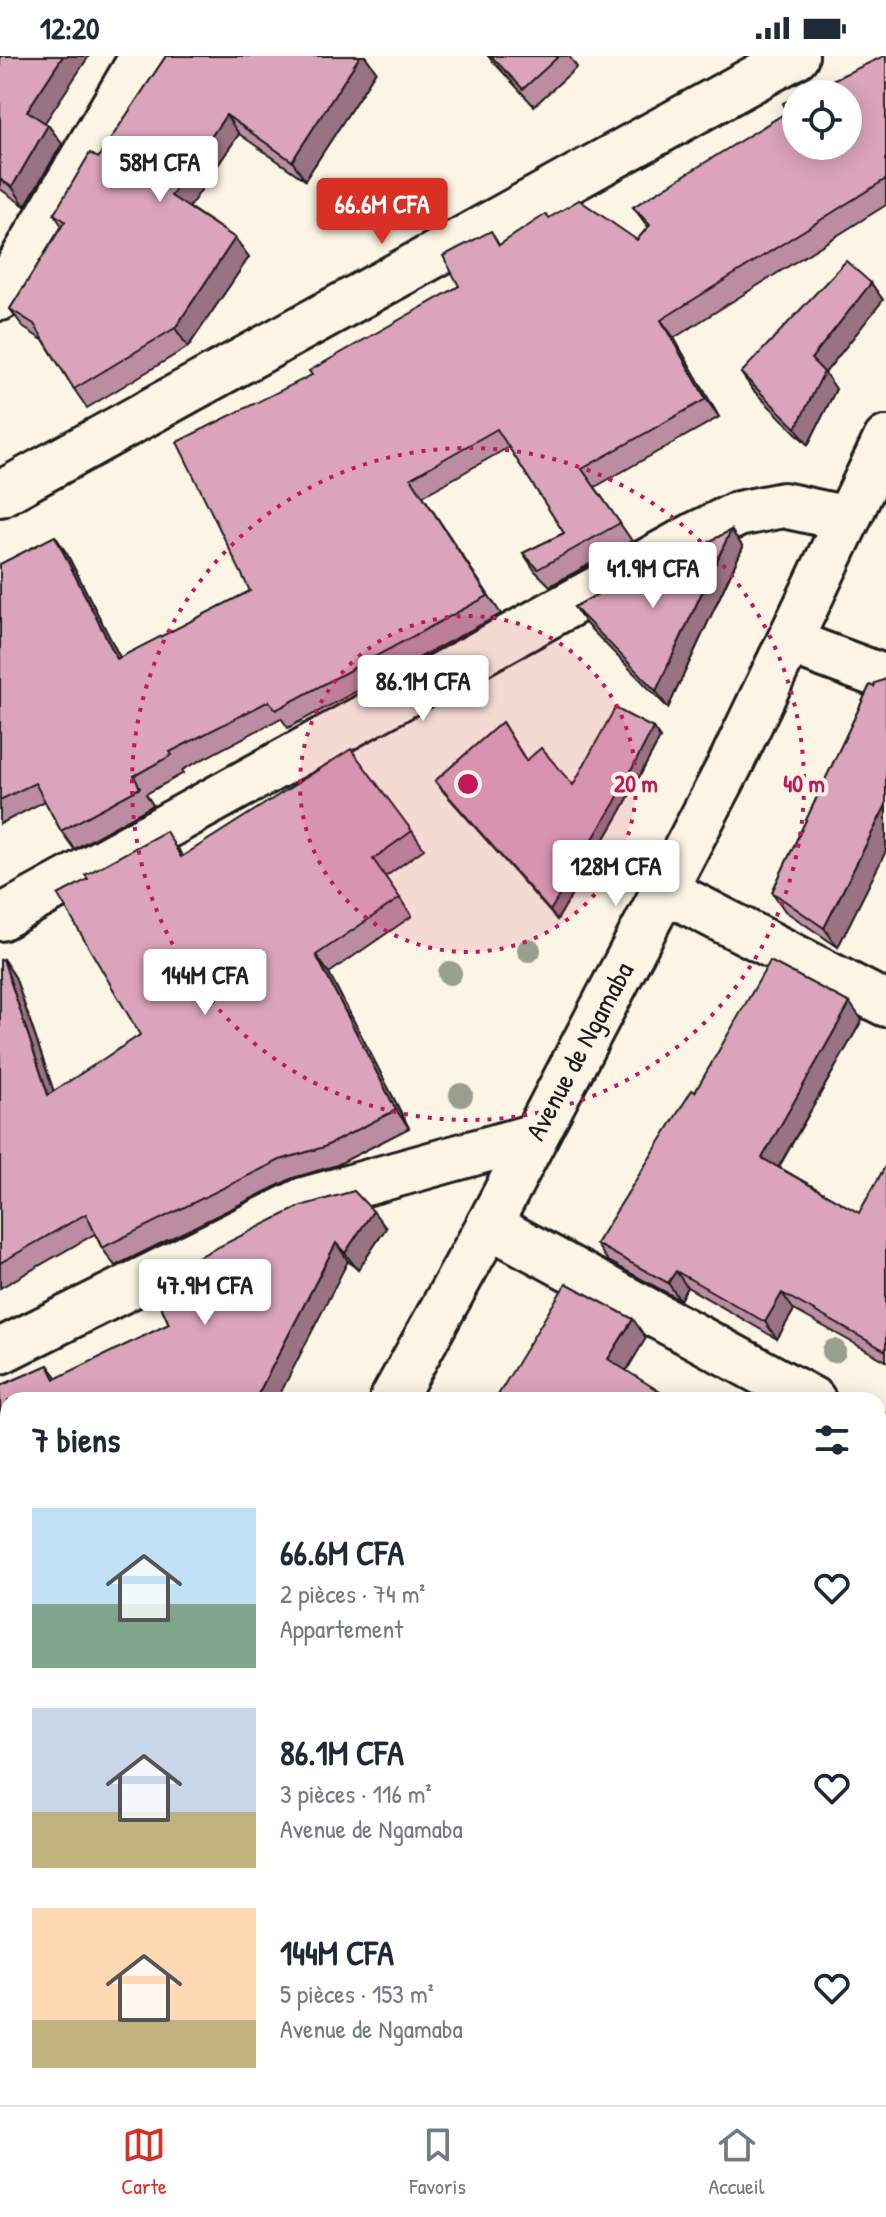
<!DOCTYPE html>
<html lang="fr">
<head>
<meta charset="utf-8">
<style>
  body { margin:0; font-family:"Patrick Hand",sans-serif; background:#f2f2f3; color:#1f2937; height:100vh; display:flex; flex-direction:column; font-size:30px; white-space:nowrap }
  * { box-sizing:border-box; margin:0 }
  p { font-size:26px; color:#747a83 }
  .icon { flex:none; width:44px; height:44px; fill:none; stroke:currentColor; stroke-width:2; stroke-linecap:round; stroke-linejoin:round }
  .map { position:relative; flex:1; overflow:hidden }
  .details { position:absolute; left:0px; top:1336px; width:886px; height:714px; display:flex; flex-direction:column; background:#fff; border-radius:24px 24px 0 0; box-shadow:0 4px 20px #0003 }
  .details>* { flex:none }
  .tools { position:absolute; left:782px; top:24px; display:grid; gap:16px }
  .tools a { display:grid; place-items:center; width:80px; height:80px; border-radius:50%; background:#fff; box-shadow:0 4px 20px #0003; font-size:40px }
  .price { position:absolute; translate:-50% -68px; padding:0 18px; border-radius:8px; background:#fff; color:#222; font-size:26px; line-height:52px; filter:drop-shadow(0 2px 4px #0008) }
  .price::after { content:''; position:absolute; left:50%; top:48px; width:24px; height:18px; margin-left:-12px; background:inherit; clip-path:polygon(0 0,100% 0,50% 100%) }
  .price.current { background:#d93025; color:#fff }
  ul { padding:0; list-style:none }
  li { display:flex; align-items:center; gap:24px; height:200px; padding:0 32px }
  li span { display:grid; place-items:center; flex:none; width:224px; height:160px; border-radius:0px; color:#555 }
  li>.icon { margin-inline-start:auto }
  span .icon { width:96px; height:96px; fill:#fffc; stroke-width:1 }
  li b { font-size:34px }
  h2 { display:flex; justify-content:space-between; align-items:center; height:96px; padding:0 32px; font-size:34px }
  .status { display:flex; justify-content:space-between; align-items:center; height:56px; padding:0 40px; background:#fff; direction:ltr }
  .status svg { height:22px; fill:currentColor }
  .menu { display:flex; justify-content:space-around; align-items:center; height:112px; border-top:2px solid #e0e1e3; background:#fff; font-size:22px; color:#747a83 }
  .menu a { display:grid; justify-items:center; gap:4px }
  .menu .current { color:#d93025 }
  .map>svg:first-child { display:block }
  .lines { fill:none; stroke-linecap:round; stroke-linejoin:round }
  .minor-casing { stroke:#1c1c1c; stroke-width:50 }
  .major-casing { stroke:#1c1c1c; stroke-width:50 }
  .minor { stroke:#fcf5e5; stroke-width:44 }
  .major { stroke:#fcf5e5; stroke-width:44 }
  .tree { fill:#989f8f }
  .wall { fill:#bc8da0; stroke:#1c1c1c; stroke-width:2 }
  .shaded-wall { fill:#997382; stroke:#1c1c1c; stroke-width:2 }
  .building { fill:#dba4ba; stroke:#1c1c1c; stroke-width:2 }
  .ring { fill:none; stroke:#c2185b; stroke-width:4; stroke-dasharray:4 8 }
  .labels { text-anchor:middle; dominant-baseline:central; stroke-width:8; stroke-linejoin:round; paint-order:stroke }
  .street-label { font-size:28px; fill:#1c1c1c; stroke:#fcf5e5 }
  .centre { fill:#c2185b; stroke:#fcf5e5; stroke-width:4 }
  .ring-label { font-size:24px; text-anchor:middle; font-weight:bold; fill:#c2185b; stroke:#fcf5e5; stroke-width:8; stroke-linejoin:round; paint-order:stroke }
</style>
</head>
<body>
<div class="status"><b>12:20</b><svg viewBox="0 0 49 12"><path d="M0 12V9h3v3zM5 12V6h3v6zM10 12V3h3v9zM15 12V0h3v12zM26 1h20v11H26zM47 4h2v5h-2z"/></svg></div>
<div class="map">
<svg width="886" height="2049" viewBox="0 0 886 2049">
  <rect width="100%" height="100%" fill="#fcf5e5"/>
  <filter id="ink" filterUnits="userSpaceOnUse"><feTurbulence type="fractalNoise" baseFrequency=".0125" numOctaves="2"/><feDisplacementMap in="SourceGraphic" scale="16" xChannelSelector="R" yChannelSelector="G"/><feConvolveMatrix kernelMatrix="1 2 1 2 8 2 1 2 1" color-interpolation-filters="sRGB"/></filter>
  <g filter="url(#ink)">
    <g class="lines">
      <defs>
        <g id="minor">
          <path d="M0,242l143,-242"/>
          <path d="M0,438l796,-438"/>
          <path d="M790,586l96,36"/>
          <path d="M664,834l222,114"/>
          <path d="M0,862l697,-384 41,-20 45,-9 65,14"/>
          <path d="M489,1169l324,175"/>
          <path d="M0,1295l304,-151 231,-64"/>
          <path d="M878,1379l8,5"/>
          <path d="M0,1704l8,-4"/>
          <path d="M878,1834l8,4"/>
          <path d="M469,2042l12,7"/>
        </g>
        <g id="major">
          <path d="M392,1344l97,-175 241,-460 156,-326"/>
          <path d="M11,2049l3,-7"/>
        </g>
      </defs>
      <use href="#minor" class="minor-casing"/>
      <use href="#major" class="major-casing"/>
      <use href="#minor" class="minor"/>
      <use href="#major" class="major"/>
    </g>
    <g class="tree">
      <circle cx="529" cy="894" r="12"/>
      <circle cx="450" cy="917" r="12"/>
      <circle cx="461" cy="1039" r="12"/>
      <circle cx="834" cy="1295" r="12"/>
    </g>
    <g class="wall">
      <path d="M0,0l45,67 3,2 14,19 -37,62 -25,-17z"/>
      <path d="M166,0h199l11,15 -71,109 -66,-46 -50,73 46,31 14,19 -61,90 -101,61 -13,-19 -30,-48 -20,-13 -14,-19 52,-83 -8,-12 44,-56z"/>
      <path d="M488,0h81l8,11 -43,39z"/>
      <path d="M886,0v149l-212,133 45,79 -124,70 37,54 -82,45 -15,-15 -12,-18 41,-20 -55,-86 -86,49 78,118 -213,114 -7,-10 -99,52 2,3 -38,21 7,11 -79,44 -13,-18 -16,-30 -45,23v-260l55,-28 12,18 53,104 130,-67 62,-216 147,-89 42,-42 48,-26 88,22 11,-13 -15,-20z"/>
      <path d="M871,227l12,17 -58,73 11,16 -28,56 -55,-55 -12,-17z"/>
      <path d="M731,474l12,17 -75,161 -82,-84 -12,-17 79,-35z"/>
      <path d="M870,629l-32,262 -53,-36 -13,-19z"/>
      <path d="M502,666l24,38 47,25 80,-57 7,10 -39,73 -64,109 -115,-130 -7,-9z"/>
      <path d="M412,775l12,18 -39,28 27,39 -83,57 80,155 -72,37 -44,13 -178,88 -13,-18 -7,-14 -95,54v-328l3,-1 12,18 39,115 86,-57 38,-187 4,8z"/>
      <path d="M862,964l-83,147 80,46 27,-48v196l-92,-51 -17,29 -90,-52 -7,13 -72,-39 -12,-17 99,-152z"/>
      <path d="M386,1172l-28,42 -10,-9 -340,139v247l-8,4v-265l48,-21 10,13 111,-54 -19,-43z"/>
      <path d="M878,1444l8,5v157l-8,-5z"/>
      <path d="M0,1597l8,16v62l-8,2z"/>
      <path d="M878,1687l8,5v120l-8,-3z"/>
      <path d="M0,1716l8,11v112l-8,3z"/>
    </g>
    <g class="shaded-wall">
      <path d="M63,0h26l-49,74 -13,-19z"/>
      <path d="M360,0h5l11,15 -71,109 -13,-19z"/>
      <path d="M226,59l13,19 -55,81 -13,-19z"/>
      <path d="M48,69l14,19 -37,62 -13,-19z"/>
      <path d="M235,182l14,19 -61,90 -13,-19z"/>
      <path d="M871,227l12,17 -58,73 11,16 -28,56 -12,-17 15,-69z"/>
      <path d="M661,264l13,18 45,79 -13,-18z"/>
      <path d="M731,474l12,17 -75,161 -12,-17z"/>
      <path d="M55,480l12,18 63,123 -13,-18z"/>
      <path d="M653,672l7,10 -39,73 -64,109 -7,-9z"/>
      <path d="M886,749v46l-48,96 -14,-19z"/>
      <path d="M316,899l13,18 80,155 -13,-18z"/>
      <path d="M3,903l12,18 46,136 -13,-18z"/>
      <path d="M850,947l12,17 -88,155 -12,-17z"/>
      <path d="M373,1155l13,17 -28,42 -13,-17z"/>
      <path d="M336,1187l12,18 -71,139h-22z"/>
      <path d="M676,1215l11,16 -7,13 -12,-17z"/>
      <path d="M782,1237l12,17 -17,29 -12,-17z"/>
      <path d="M633,1263l13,19 -24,40 -14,-19z"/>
      <path d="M0,1597l8,16v8l-8,-17z"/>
      <path d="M0,1716l8,11v12l-8,-19z"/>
      <path d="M426,2042h18l2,7h-24z"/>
    </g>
    <g class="building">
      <path d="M0,0h63l-36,55 21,14 -36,62 -12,-8z"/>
      <path d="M166,0h194l-68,105 -66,-46 -55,81 64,42 -60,90 -101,61 -40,-65 -24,-15 55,-88 -11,-7 36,-61 8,5z"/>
      <path d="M491,0h68l-36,33z"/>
      <path d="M884,0h2v123l-225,141 45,79 -124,70 38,54 -82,46 -15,-16 41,-20 -67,-104 -86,49 77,118 -212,114 -7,-9 -99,51 2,3 -38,21 6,12 -79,43 -26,-48 -35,17v-236l55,-28 62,123 133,-68 -73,-149 135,-67 -3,-4 150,-85 -16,-30 48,-25 8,14 47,-31 3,4 30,-18 58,40 13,-15 -17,-18 154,-95 -4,-9 13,-6v49h52v-52h-46z"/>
      <path d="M846,205l25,22 -60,76 13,13 -28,56 -55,-55z"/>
      <path d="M731,474l-75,161 -82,-84 75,-41 4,6z"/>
      <path d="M886,623v126l-62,123 -52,-36 98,-207 4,2 1,-4z"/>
      <path d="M615,652l38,20 -38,74 -65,109 -115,-130 67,-59 24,39 15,-13 32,37z"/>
      <path d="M351,693l61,82 -39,28 27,39 -84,57 80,155 -72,37 -44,13 -178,88 -16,-34 -86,49v-303l3,-1 45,136 92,-60 -82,-140 30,-16 -3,-4 81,-44 15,26z"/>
      <path d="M770,905l80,42 -88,155 97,55 27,-48v186l-104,-58 -17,29 -89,-51 -8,12 -72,-39 96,-154 3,2z"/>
      <path d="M354,1135l19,20 -28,42 -9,-10 -81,157h-247v225l-8,3v-242l48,-21 7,14 114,-55 -19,-43 151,-75z"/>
      <path d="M566,1227l67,36 -25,40 65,41h-178z"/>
      <path d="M878,1444l8,5v145l-8,-5z"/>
      <path d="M0,1604l8,17v40l-8,-3z"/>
      <path d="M878,1687l8,5v106l-8,-4z"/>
      <path d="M0,1720l8,19v77l-8,3z"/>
      <path d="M886,1839v201l-6,9h-154l4,-7h148v-200z"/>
      <path d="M183,2042h243l-4,7h-242z"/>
    </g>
  </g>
  <circle cx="468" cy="728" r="168" fill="#c2185b" fill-opacity=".12"/>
  <g class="ring">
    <circle cx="468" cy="728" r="168"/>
    <circle cx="468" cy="728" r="336"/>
  </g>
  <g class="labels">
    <g class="street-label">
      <text transform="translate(579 995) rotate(-62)">Avenue de Ngamaba</text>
    </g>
  </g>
  <circle cx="468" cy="728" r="12" class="centre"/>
  <g class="ring-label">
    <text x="636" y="736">20 m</text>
    <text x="804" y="736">40 m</text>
  </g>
</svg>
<div class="tools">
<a><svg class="icon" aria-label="locate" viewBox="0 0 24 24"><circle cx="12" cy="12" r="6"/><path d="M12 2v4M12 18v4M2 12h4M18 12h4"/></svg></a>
</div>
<b class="price" style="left:160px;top:148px">58M CFA</b>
<b class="price current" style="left:382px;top:190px">66.6M CFA</b>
<b class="price" style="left:653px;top:554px">41.9M CFA</b>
<b class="price" style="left:423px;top:667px">86.1M CFA</b>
<b class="price" style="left:616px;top:852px">128M CFA</b>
<b class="price" style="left:205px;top:961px">144M CFA</b>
<b class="price" style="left:205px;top:1271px">47.9M CFA</b>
<section class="details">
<h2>7 biens<svg class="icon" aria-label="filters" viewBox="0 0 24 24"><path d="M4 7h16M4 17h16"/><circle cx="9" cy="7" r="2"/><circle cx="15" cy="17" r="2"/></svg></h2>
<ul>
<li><span style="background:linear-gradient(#bfe0f5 60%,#7fa58c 0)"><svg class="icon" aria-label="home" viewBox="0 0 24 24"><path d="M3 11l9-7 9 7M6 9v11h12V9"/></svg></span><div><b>66.6M CFA</b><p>2 pièces · 74 m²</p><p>Appartement</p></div><svg class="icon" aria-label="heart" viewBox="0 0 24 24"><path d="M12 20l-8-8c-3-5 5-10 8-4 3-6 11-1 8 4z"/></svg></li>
<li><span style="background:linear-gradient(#c9d6e8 65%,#c2b280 0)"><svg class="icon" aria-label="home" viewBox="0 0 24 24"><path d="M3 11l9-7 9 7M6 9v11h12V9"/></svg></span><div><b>86.1M CFA</b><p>3 pièces · 116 m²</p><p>Avenue de Ngamaba</p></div><svg class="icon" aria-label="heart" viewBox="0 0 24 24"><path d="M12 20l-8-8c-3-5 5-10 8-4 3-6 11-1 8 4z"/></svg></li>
<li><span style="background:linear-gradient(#ffd9b3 70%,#c2b280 0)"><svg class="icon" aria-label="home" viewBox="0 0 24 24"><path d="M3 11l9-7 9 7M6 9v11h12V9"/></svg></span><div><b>144M CFA</b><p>5 pièces · 153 m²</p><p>Avenue de Ngamaba</p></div><svg class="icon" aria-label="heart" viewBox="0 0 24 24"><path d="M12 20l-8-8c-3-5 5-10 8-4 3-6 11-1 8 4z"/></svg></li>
</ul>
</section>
</div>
<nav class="menu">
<a class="current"><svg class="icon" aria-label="map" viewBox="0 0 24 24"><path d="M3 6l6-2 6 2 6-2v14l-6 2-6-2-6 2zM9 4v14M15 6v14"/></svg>Carte</a>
<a><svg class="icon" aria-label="saved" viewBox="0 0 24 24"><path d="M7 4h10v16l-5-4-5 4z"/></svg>Favoris</a>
<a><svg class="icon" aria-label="home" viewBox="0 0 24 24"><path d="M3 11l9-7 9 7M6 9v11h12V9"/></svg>Accueil</a>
</nav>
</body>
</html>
